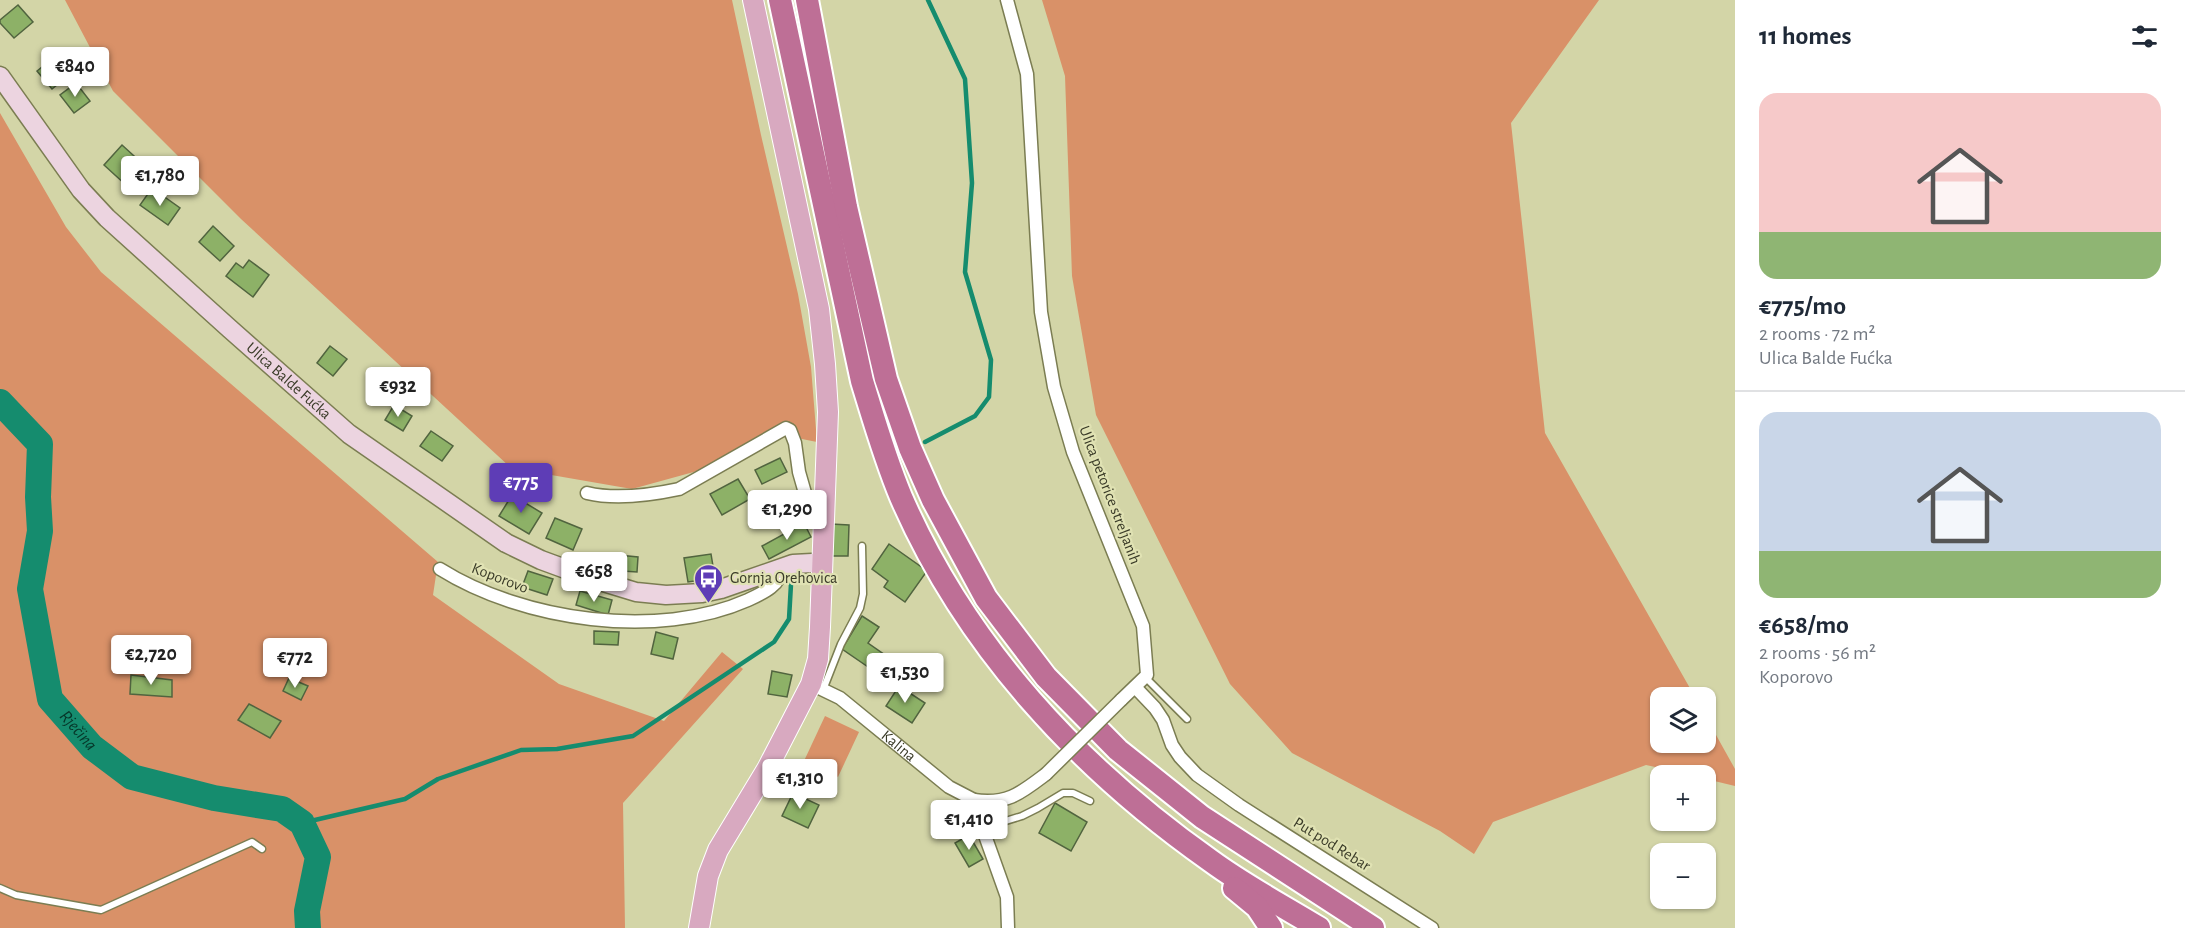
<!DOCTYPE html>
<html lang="en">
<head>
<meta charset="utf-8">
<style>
  body { margin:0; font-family:"Alegreya Sans",sans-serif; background:#f6f6f7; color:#1f2937; height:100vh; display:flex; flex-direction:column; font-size:22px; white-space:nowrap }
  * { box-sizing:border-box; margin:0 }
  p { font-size:20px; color:#747a83 }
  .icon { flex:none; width:33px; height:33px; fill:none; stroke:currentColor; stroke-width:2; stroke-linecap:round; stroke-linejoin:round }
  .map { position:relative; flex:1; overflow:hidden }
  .sheet { display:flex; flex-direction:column; background:#fff; width:450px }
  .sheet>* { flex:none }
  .tools { position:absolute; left:1650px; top:687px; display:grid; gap:12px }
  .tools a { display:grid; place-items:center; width:66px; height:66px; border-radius:12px; background:#fff; box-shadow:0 2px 4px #0004; font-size:30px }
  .price { position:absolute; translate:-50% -51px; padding:0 14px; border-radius:6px; background:#fff; color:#222; font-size:20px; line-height:39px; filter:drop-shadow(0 2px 3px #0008) }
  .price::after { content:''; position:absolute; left:50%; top:36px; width:18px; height:14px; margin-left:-9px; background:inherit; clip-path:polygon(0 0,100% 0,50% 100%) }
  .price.selected { background:#5e3db6; color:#fff }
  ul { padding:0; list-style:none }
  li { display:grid; align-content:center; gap:12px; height:318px; padding:0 24px }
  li+li { border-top:2px solid #e0e1e3 }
  li span { display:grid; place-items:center; height:186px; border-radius:18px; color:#555 }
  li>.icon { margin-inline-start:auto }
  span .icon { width:108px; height:108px; fill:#fffc; stroke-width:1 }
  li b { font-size:26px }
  h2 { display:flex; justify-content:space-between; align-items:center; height:72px; padding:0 24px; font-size:26px }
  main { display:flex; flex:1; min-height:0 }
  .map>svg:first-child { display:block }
  .green { fill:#d99168 }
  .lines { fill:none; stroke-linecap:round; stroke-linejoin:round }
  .stream { stroke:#158c6e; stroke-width:4.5 }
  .river { stroke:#158c6e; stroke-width:26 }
  .building { fill:#8db167; stroke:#51643f; stroke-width:1.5 }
  .service-casing { stroke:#7b7d52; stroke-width:9 }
  .minor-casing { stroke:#7b7d52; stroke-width:15 }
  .secondary-casing { stroke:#7b7d52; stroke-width:21 }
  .primary-casing { stroke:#fff; stroke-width:22 }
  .motorway-casing { stroke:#fff; stroke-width:26 }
  .service { stroke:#fff; stroke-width:6 }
  .minor { stroke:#fff; stroke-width:12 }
  .secondary { stroke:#ecd4e0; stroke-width:18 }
  .primary { stroke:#d8a9c0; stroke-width:20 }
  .motorway { stroke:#be6f96; stroke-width:22 }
  .minor-bridge-casing { stroke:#7b7d52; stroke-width:15; stroke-linecap:butt }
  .minor-bridge { stroke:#fff; stroke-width:12 }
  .labels { text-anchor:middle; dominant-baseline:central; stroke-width:4.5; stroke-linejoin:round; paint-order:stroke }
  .street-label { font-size:16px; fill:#3a3b28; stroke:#e0e2b3 }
  .poi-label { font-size:16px; fill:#3a3b28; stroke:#e0e2b3; text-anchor:start }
  .water-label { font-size:18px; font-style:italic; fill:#063629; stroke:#e0e2b3 }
</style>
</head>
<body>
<main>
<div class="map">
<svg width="1735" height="928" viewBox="0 0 1735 928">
  <rect width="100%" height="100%" fill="#d3d5a7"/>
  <g class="green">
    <path d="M65,0h667l29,135 37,159 13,73 6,75 -30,-6 -57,26 -98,27 -121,-21 -270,-249 -128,-128z"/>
    <path d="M1042,0h557l-88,123 34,310 150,264 -35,1v44h46v-25l29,52v17l-29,-7v-3l-14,-1 -46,-10 -153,57 -19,32 -34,-23 -148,-78 -62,-69 -134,-269 -24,-139 -7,-200z"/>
    <path d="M0,113l66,114 35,45 337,290 -5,33 126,89 105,37 58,-69 21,17 -120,134 2,125h-625z"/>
    <path d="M825,716l34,16 -21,45 -34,-16z"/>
  </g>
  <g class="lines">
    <g class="stream">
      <path d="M925,442l50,-26 14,-19 2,-37 -26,-88 7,-89 -7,-104 -37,-79"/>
      <path d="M302,823l103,-24 33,-20 83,-29 36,-1 76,-13 141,-94 15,-23 2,-35"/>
    </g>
    <path class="river" id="s1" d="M0,402l40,42 -2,53 2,34 -10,58 20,110 42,48 40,30 82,21 68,11 20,14 16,34 -11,54 1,17"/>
  </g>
  <g class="building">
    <path d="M18,5l15,17 -19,16 -14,-15v-3z"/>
    <path d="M53,58l15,18 -16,13 -15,-18z"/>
    <path d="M76,83l14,18 -16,12 -14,-18z"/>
    <path d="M122,145l23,21 -18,20 -23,-21z"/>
    <path d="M152,188l28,20 -12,17 -28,-20z"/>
    <path d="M213,226l21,20 -14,15 -21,-19z"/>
    <path d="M249,260l20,15 -16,22 -27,-21 10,-13 7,5z"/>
    <path d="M330,346l17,13 -14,17 -16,-13z"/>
    <path d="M394,405l18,11 -9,15 -18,-11z"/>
    <path d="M431,431l22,15 -11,15 -22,-15z"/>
    <path d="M780,458l7,14 -25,12 -7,-14z"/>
    <path d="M738,479l12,20 -28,16 -12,-21z"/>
    <path d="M512,495l30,18 -13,21 -30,-18z"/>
    <path d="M555,518l27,11 -9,21 -27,-12z"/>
    <path d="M804,523l7,14 -42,22 -7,-13z"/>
    <path d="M831,524l18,1 -1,31h-17z"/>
    <path d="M889,544l38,27 -22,31 -21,-15 4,-6 -16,-12z"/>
    <path d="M608,554l30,3 -1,15 -30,-2z"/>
    <path d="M711,554l4,24 -27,4 -4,-24z"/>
    <path d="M528,571l25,8 -6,16 -25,-8z"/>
    <path d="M580,591l32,9 -4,15 -32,-10z"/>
    <path d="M862,616l17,11 -11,16 17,12 -11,16 -32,-22z"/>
    <path d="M594,631l25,1 -1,13 -24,-1z"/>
    <path d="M656,632l22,6 -5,21 -22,-5z"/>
    <path d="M772,671l20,4 -5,22 -19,-3z"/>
    <path d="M131,675l41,5v17l-42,-3z"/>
    <path d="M289,678l19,8 -7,14 -18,-9z"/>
    <path d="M899,686l26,17 -13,20 -26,-17z"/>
    <path d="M249,704l32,17 -11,17 -32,-18z"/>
    <path d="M793,793l26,12 -11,23 -26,-12z"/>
    <path d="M1055,803l32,19 -16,29 -32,-18z"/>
    <path d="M969,835l14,24 -14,8 -14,-24z"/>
  </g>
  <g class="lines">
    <defs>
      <g id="service">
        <path d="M1145,677l42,42"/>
        <path d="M823,690l18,-46 19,-36 3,-14 -1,-48"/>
        <path d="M983,828l39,-12 16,-8 25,-15h10l17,8"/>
        <path d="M0,888l16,7 85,15 151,-68 10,7"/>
      </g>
      <g id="minor">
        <path d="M1007,0l20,74 14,238 13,75 19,65 70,174 4,49 -26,25"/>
        <path d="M587,493c29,7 64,2 92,-4l107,-61 4,2 5,13 4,29 12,42 4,5 9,4"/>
        <path d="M440,569c83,52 218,71 308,31 15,-7 33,-15 35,-33"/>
        <path id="s2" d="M811,684l29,14 109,89 25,13 3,13 30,84 1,31"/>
        <path d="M1135,687l20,21 8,12 9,25 8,12 17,18 42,30 193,123"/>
        <path d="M974,800c33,5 47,-7 72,-26"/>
      </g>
      <g id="secondary">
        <path id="s3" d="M0,76l81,114 26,28 123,111 119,105 157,109 35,17 49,18 46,14 30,3 36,-2 19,-4 72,-25 19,-1 10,2"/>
      </g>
      <path id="primary" d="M699,928l9,-52 10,-26 49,-81 44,-85 7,-25 2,-32 8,-215 -3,-48 -6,-55 -66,-309"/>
      <g id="motorway">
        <path d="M780,0l82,381c12,39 23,78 39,116 65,150 178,271 310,364 34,25 72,45 108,67"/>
        <path d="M807,0l39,207 40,172 24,69 23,52 53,98 60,79 72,73 84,67 171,111"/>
        <path d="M1234,888l23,19 14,21"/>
      </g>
    </defs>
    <use href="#service" class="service-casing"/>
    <use href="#minor" class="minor-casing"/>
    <use href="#secondary" class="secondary-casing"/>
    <use href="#primary" class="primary-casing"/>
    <use href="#motorway" class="motorway-casing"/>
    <use href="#service" class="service"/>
    <use href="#minor" class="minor"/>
    <use href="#secondary" class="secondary"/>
    <use href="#primary" class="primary"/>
    <use href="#motorway" class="motorway"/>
    <defs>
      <path id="minor-bridge" d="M1046,774l75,-74"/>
    </defs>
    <use href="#minor-bridge" class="minor-bridge-casing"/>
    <use href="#minor-bridge" class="minor-bridge"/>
  </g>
  <defs>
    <symbol id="bus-pin" viewBox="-11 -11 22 30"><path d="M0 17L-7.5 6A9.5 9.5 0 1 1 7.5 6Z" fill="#5e3db6" stroke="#e0e2b3"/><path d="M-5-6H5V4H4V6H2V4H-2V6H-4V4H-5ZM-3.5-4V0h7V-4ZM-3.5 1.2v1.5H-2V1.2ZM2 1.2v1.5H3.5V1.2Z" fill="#fff"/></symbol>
  </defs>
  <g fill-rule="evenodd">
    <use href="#bus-pin" x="692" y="562" width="33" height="45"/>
  </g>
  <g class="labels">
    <g class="street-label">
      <text stroke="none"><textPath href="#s3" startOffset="422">Ulica Balde Fućka</textPath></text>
      <text transform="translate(1110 495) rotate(69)">Ulica petorice streljanih</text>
      <text transform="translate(500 578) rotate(21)">Koporovo</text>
      <text stroke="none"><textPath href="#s2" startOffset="108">Kalina</textPath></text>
      <text transform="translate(1332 844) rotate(32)">Put pod Rebar</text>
    </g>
    <g class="poi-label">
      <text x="730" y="578">Gornja Orehovica</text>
    </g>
    <g class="water-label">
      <text stroke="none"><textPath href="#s1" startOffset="358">Rječina</textPath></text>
    </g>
  </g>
</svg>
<div class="tools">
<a><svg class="icon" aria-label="layers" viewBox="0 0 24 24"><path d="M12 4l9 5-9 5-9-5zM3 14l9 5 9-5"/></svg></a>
<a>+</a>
<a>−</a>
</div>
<b class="price" style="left:75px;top:98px">€840</b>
<b class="price" style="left:160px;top:207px">€1,780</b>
<b class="price" style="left:398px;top:418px">€932</b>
<b class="price selected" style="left:521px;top:514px">€775</b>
<b class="price" style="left:787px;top:541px">€1,290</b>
<b class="price" style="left:594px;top:603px">€658</b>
<b class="price" style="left:151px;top:686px">€2,720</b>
<b class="price" style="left:295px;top:689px">€772</b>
<b class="price" style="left:905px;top:704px">€1,530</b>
<b class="price" style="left:800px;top:810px">€1,310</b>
<b class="price" style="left:969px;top:851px">€1,410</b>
</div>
<section class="sheet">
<h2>11 homes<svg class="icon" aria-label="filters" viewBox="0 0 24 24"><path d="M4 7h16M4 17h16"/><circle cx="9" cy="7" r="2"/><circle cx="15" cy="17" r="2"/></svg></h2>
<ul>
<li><span style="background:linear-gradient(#f6c9c9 75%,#8fb573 0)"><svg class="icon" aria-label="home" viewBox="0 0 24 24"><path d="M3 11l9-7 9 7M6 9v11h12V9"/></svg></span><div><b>€775/mo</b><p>2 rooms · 72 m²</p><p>Ulica Balde Fućka</p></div></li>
<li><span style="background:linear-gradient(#c9d6e8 75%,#8fb573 0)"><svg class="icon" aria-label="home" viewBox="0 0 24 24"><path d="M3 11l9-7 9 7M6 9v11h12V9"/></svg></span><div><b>€658/mo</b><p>2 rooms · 56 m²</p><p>Koporovo</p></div></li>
</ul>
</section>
</main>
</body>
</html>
